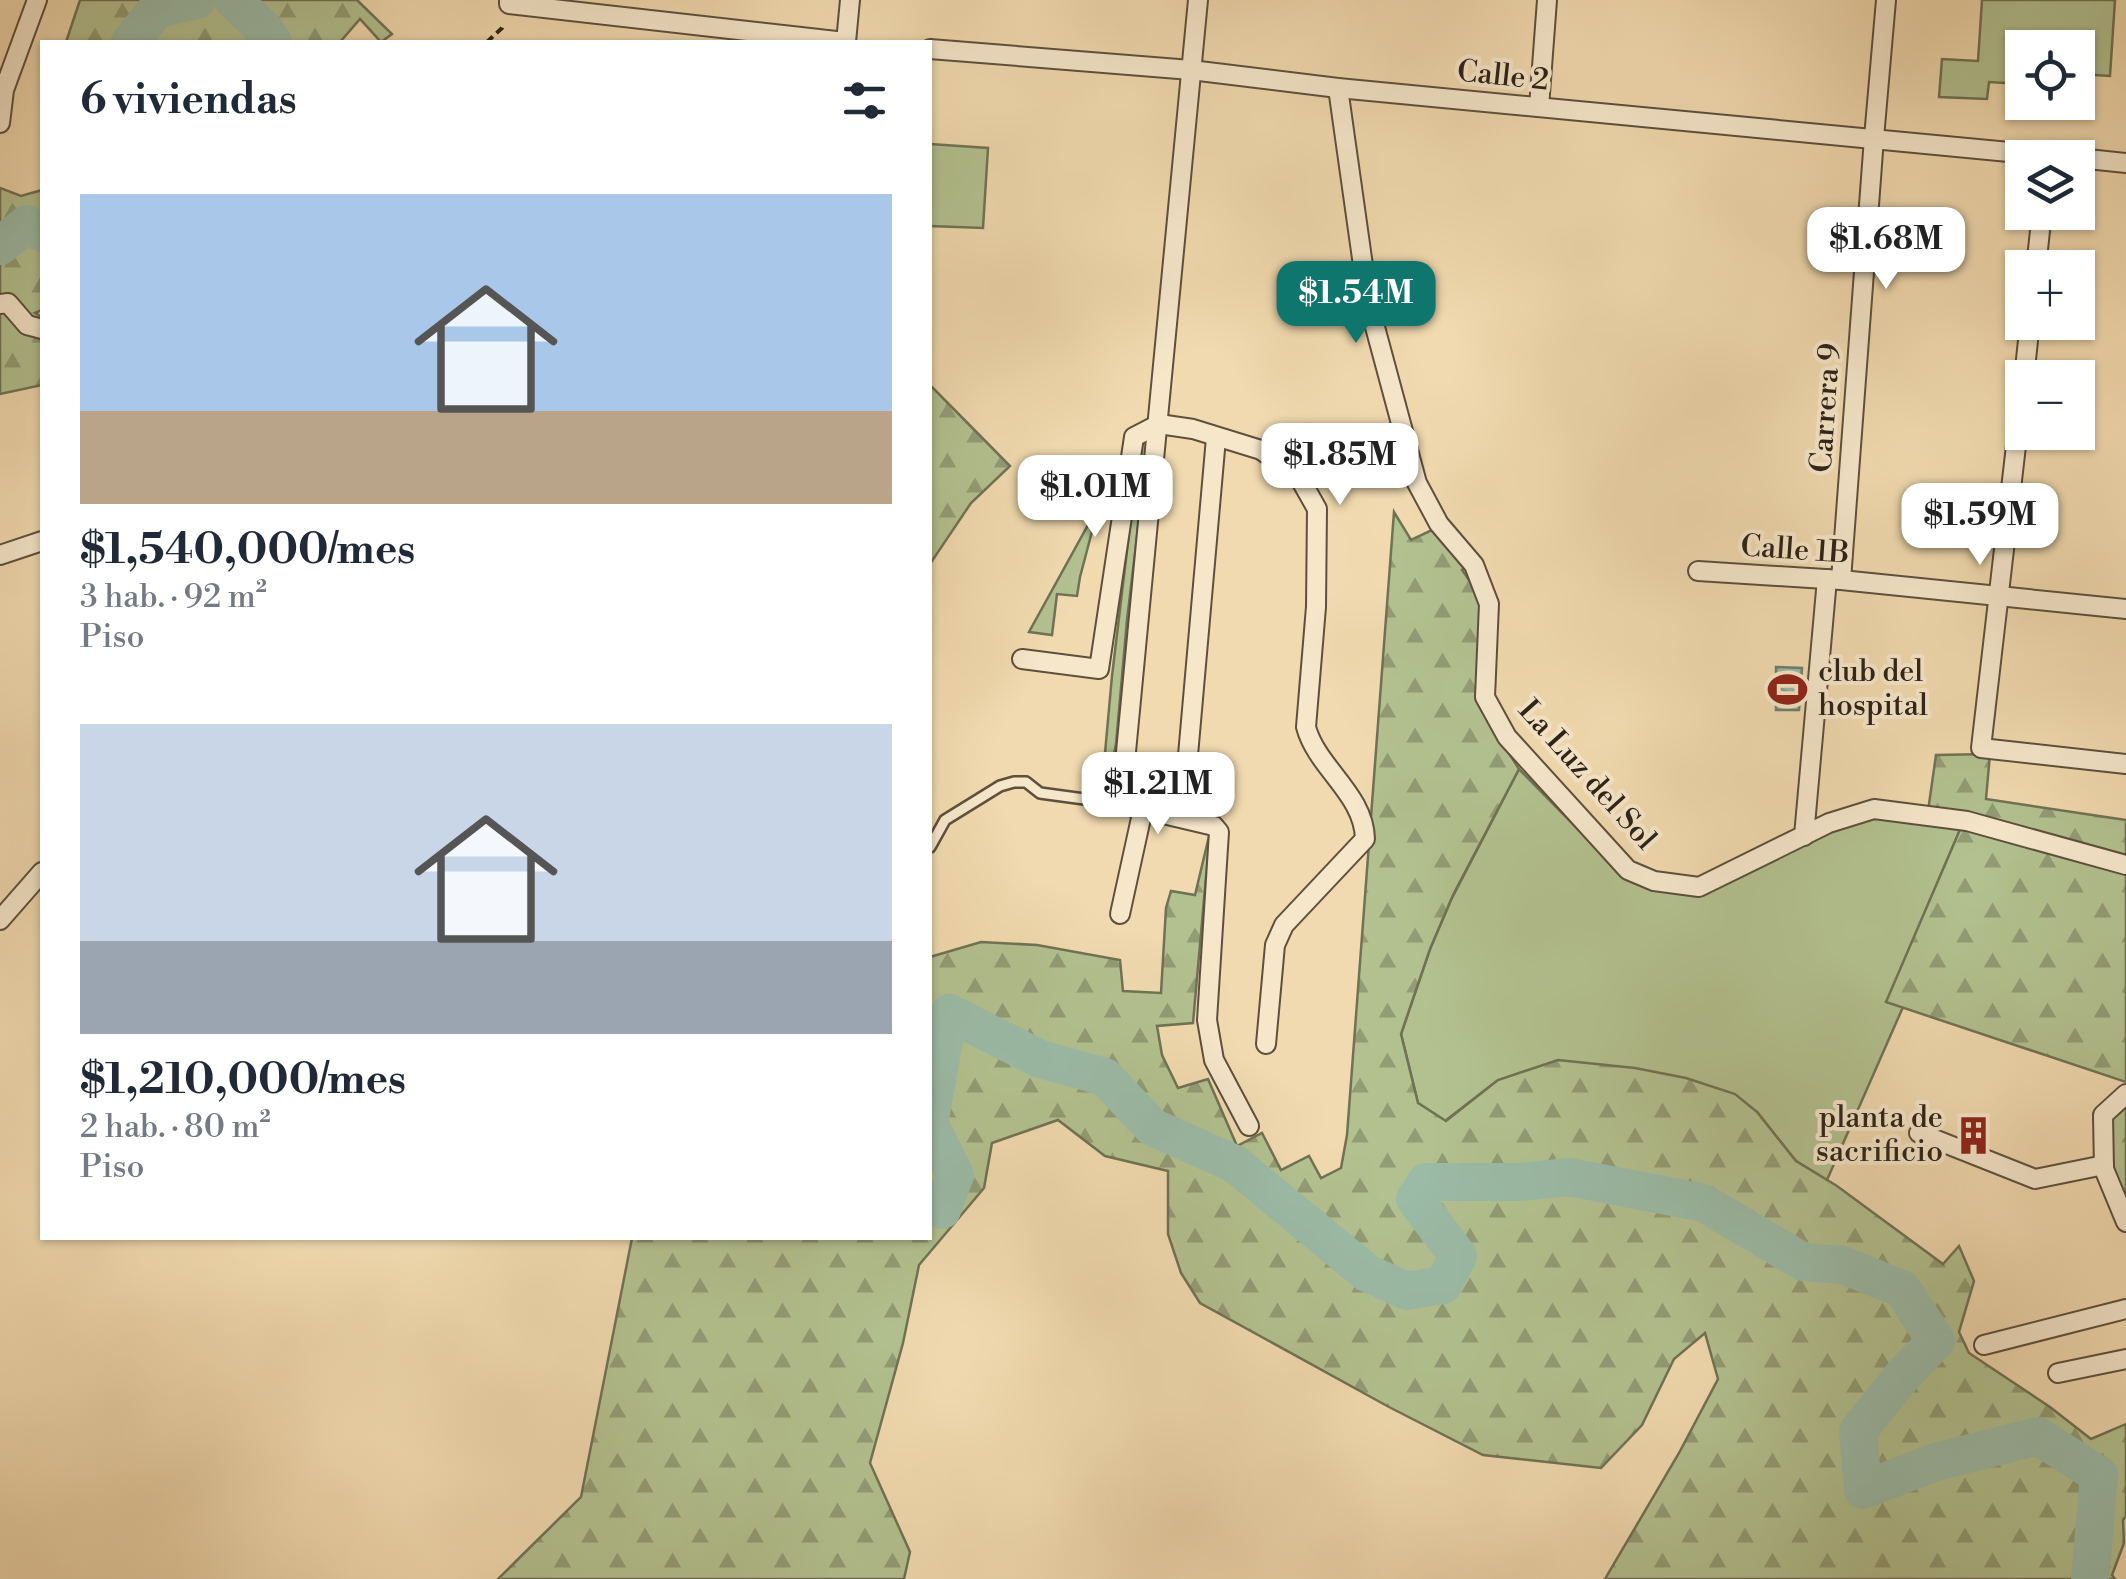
<!DOCTYPE html>
<html lang="es">
<head>
<meta charset="utf-8">
<style>
  body { margin:0; font-family:"Libre Bodoni",serif; background:#f6f6f7; color:#1f2937; height:100vh; display:flex; flex-direction:column; font-size:38px; white-space:nowrap }
  * { box-sizing:border-box; margin:0 }
  p { font-size:32px; color:#747a83 }
  .icon { flex:none; width:55px; height:55px; fill:none; stroke:currentColor; stroke-width:2; stroke-linecap:round; stroke-linejoin:round }
  .map { position:relative; flex:1; overflow:hidden }
  .sheet { position:absolute; left:40px; top:40px; width:892px; height:1200px; display:flex; flex-direction:column; background:#fff; border-radius:0px; box-shadow:0 2px 8px #0004 }
  .sheet>* { flex:none }
  .tools { position:absolute; left:2005px; top:30px; display:grid; gap:20px }
  .tools a { display:grid; place-items:center; width:90px; height:90px; border-radius:0px; background:#fff; box-shadow:0 2px 8px #0004; font-size:50px }
  .price { position:absolute; translate:-50% -85px; padding:0 22px; border-radius:20px; background:#fff; color:#222; font-size:32px; line-height:65px; filter:drop-shadow(0 2px 5px #0008) }
  .price::after { content:''; position:absolute; left:50%; top:60px; width:30px; height:22px; margin-left:-15px; background:inherit; clip-path:polygon(0 0,100% 0,50% 100%) }
  .price.current { background:#0f766e; color:#fff }
  ul { padding:0; list-style:none }
  li { display:grid; align-content:center; gap:20px; height:530px; padding:0 40px }
  li span { display:grid; place-items:center; height:310px; border-radius:0px; color:#555 }
  li>.icon { margin-inline-start:auto }
  span .icon { width:180px; height:180px; fill:#fffc; stroke-width:1 }
  li b { font-size:42px }
  h2 { display:flex; justify-content:space-between; align-items:center; height:120px; padding:0 40px; font-size:42px }
  .map>svg:first-child { display:block }
  .grass { fill:#b3c190; stroke:#707254; stroke-width:2.5 }
  .forest { fill:url(#forest-firs); stroke:#707254; stroke-width:2.5 }
  .water { fill:url(#water-waves); stroke:#6f7e6d; stroke-width:2.5 }
  .lines { fill:none; stroke-linecap:round; stroke-linejoin:round }
  .river { stroke:#9bbba7; stroke-width:38 }
  .service-casing { stroke:#5d503d; stroke-width:14 }
  .minor-casing { stroke:#5d503d; stroke-width:22 }
  .path { stroke:#2c2217; stroke-width:4; stroke-dasharray:8 5; stroke-linecap:butt }
  .service { stroke:#f6e7cb; stroke-width:9 }
  .minor { stroke:#f6e7cb; stroke-width:18 }
  .labels { text-anchor:middle; dominant-baseline:central; stroke-width:8; stroke-linejoin:round; paint-order:stroke }
  .street-label { font-size:30px; fill:#2c2217; stroke:#f6e7cb }
  .poi-label { font-size:30px; fill:#2c2217; stroke:#f6e7cb; text-anchor:start }
</style>
</head>
<body>
<div class="map">
<svg width="2126" height="1579" viewBox="0 0 2126 1579">
  <defs>
    <pattern id="forest-firs" width="22" height="20" patternUnits="userSpaceOnUse" patternTransform="scale(2.5)"><rect width="22" height="20" fill="#b3c190"/><path d="M5 1l3.5 6h-7zM16 11l3.5 6h-7z" fill="#929c75"/></pattern>
    <pattern id="water-waves" width="16" height="10" patternUnits="userSpaceOnUse" patternTransform="scale(2.5)"><rect width="16" height="10" fill="#9bbba7"/><path d="M0 5q4-4 8 0t8 0" fill="none" stroke="#86a08f"/></pattern>
  </defs>
  <rect width="100%" height="100%" fill="#f1daaf"/>
  <filter id="stains"><feTurbulence type="fractalNoise" baseFrequency=".002" numOctaves="4"/><feColorMatrix values="0 0 0 0 .2 0 0 0 0 .09 0 0 0 0 .02 0 0 0 .5 -.17"/></filter>
  <radialGradient id="worn" r=".72"><stop offset=".6" stop-color="#630" stop-opacity="0"/><stop offset="1" stop-color="#630" stop-opacity=".3"/></radialGradient>
  <g class="grass">
    <path d="M1982,0h133l-5,76 -32,-2v-26l-54,-2 -3,38 -32,-2 -2,17 -48,-2 3,-38 36,2z"/>
    <path d="M930,144l58,4 -5,80 -53,-2z"/>
    <path d="M1150,428l-23,192 -11,124 -5,24 -6,-15 7,-77 29,-242z"/>
    <path d="M1099,505l-19,72 -3,19 -20,-2 -5,41 -23,-3z"/>
    <path d="M1519,769l103,105 80,18 115,-58 58,-21 87,12 -75,177 16,5 -76,173 -31,-19 -39,-49 -259,-32 -53,41 -27,-18 -17,-69 29,-85 21,-49z"/>
  </g>
  <g class="forest">
    <path d="M80,0h277l35,34 -11,8 -21,-23 -20,23h-274z"/>
    <path d="M0,188l21,8 21,-6v120l-7,3 7,4v68l-42,9z"/>
    <path d="M930,385l80,81 -39,37 -41,61z"/>
    <path d="M1394,512l17,28 21,-10 34,36 -4,4 21,30 13,133 23,36 -66,126 -23,54 -29,85 17,69 28,18 52,-41 60,-20 77,8 51,10 49,16 22,18 39,49 41,25 106,78 16,-18 15,35 -15,51 10,21 81,54 41,32 35,-15v92l-3,4 1,23 -12,32 3,4h-510l74,-126 39,-74 -13,-46 -31,26 -32,66 -41,43 -118,-13 -94,-48 -189,-104 -19,-30 -13,-39v-63l-63,-15 -47,-36 -66,23 -8,45 -65,77 -16,78 -33,120 40,89 -6,27h-406l83,-82 51,-259h298v-281l51,-15 56,3 83,15 3,31 38,2 5,-85 5,-17 24,4 15,-63 -17,191 -36,3 5,29 16,33 30,-9 29,67 25,-13 19,37 28,-14 12,22 20,-10 6,-33z"/>
    <path d="M1990,754l-4,45 140,21v262l-240,-80 76,-177 -34,-14 8,-56z"/>
    <path d="M2126,1101v109l-17,-43v-51z"/>
  </g>
  <path class="water" d="M1776,667l26,1 -3,42h-23z"/>
  <g class="lines">
    <g class="river">
      <path d="M233,0l31,29 9,13"/>
      <path d="M130,42l27,-33 40,-9"/>
      <path d="M0,246l27,-22 15,9"/>
      <path d="M930,1118l19,-105 91,46 65,18 47,50 83,37 132,109 40,18 36,-6 15,-29 -43,-57 11,-17h94l49,-5 135,26 99,59 40,3 59,24 34,52 -32,33 -46,57 5,59 73,-28 102,-26 61,39 -9,104"/>
      <path d="M930,1125l25,50 -13,35 -12,-12"/>
    </g>
    <defs>
      <path id="service" d="M930,847l15,-27 55,-34 14,-4h12l14,11 81,11"/>
      <g id="minor">
        <path d="M509,0v4l336,38"/>
        <path d="M1198,0l-77,804 93,22 5,6 -12,188 7,40 35,66"/>
        <path d="M846,42l4,-42"/>
        <path d="M930,49l261,21 147,18 734,70"/>
        <path d="M1338,88l30,213 49,182 22,41 35,41 15,39 -4,93 22,40 121,133 26,11 45,6 130,-64 45,-14 93,12 159,44"/>
        <path d="M1539,107l8,-107"/>
        <path d="M0,123l4,-33 33,-90"/>
        <path d="M2078,158l48,5"/>
        <path d="M2036,268l6,-56"/>
        <path d="M0,304l8,-1 19,22 15,4"/>
        <path d="M2024,378l6,-56"/>
        <path d="M2022,394l-41,354 145,16"/>
        <path d="M0,555l42,-14"/>
        <path d="M1698,571l143,9 285,29"/>
        <path d="M1841,580l33,-442 12,-138"/>
        <path d="M1022,659l77,10 35,-232 25,-13 34,5 68,21 38,27 18,32 -1,98 -10,120c11,41 58,67 59,112l-81,86 -9,20 -9,99"/>
        <path d="M1186,778l30,-340"/>
        <path d="M1804,836l23,-257"/>
        <path d="M1120,914l23,-105"/>
        <path d="M0,920l42,-48"/>
        <path d="M2126,1094l-23,21 1,54 22,53"/>
        <path d="M1919,1133l116,46 69,-14"/>
        <path d="M1984,1345l142,-36"/>
        <path d="M2058,1373l68,-14"/>
      </g>
    </defs>
    <use href="#service" class="service-casing"/>
    <use href="#minor" class="minor-casing"/>
    <path class="path" d="M487,42l15,-14 2,-5"/>
    <use href="#service" class="service"/>
    <use href="#minor" class="minor"/>
  </g>
  <defs>
    <symbol id="stadium-bare" viewBox="-9 -9 18 18"><path d="M0-5a6.5 5 0 1 0 0 10a6.5 5 0 1 0 0-10ZM-3.5-1.8h7v3.6h-7Z" fill="#8f2418" stroke="#f6e7cb" stroke-width="2.5" paint-order="stroke"/></symbol>
    <symbol id="building-bare" viewBox="-9 -9 18 18"><path d="M-4-6H4V6H1V3H-1V6H-4ZM-2.5-4.3h1.7v1.8h-1.7ZM.8-4.3h1.7v1.8H.8ZM-2.5-1h1.7V.8h-1.7ZM.8-1h1.7V.8H.8Z" fill="#8f2418" stroke="#f6e7cb" stroke-width="2.5" paint-order="stroke"/></symbol>
  </defs>
  <g fill-rule="evenodd">
    <use href="#stadium-bare" x="1760" y="662" width="55" height="55"/>
    <use href="#building-bare" x="1946" y="1108" width="55" height="55"/>
  </g>
  <g class="labels">
    <g class="street-label">
      <text transform="translate(1503 76) rotate(6)">Calle 2</text>
      <text transform="translate(1826 408) rotate(-86)">Carrera 9</text>
      <text transform="translate(1795 550) rotate(4)">Calle 1B</text>
      <text transform="translate(1587 775) rotate(48)">La Luz del Sol</text>
    </g>
    <g class="poi-label">
      <text x="1818" y="672">club del<tspan x="1818" dy="34">hospital</tspan></text>
      <text x="1943" y="1118" text-anchor="end">planta de<tspan x="1943" dy="34">sacrificio</tspan></text>
    </g>
  </g>
  <rect width="100%" height="100%" filter="url(#stains)"/>
  <rect width="100%" height="100%" fill="url(#worn)"/>
</svg>
<div class="tools">
<a><svg class="icon" aria-label="locate" viewBox="0 0 24 24"><circle cx="12" cy="12" r="6"/><path d="M12 2v4M12 18v4M2 12h4M18 12h4"/></svg></a>
<a><svg class="icon" aria-label="layers" viewBox="0 0 24 24"><path d="M12 4l9 5-9 5-9-5zM3 14l9 5 9-5"/></svg></a>
<a>+</a>
<a>−</a>
</div>
<b class="price" style="left:1886px;top:292px">$1.68M</b>
<b class="price current" style="left:1356px;top:346px">$1.54M</b>
<b class="price" style="left:1340px;top:508px">$1.85M</b>
<b class="price" style="left:1095px;top:540px">$1.01M</b>
<b class="price" style="left:1980px;top:568px">$1.59M</b>
<b class="price" style="left:1158px;top:837px">$1.21M</b>
<section class="sheet">
<h2>6 viviendas<svg class="icon" aria-label="filters" viewBox="0 0 24 24"><path d="M4 7h16M4 17h16"/><circle cx="9" cy="7" r="2"/><circle cx="15" cy="17" r="2"/></svg></h2>
<ul>
<li><span style="background:linear-gradient(#a9c7e8 70%,#b9a48a 0)"><svg class="icon" aria-label="home" viewBox="0 0 24 24"><path d="M3 11l9-7 9 7M6 9v11h12V9"/></svg></span><div><b>$1,540,000/mes</b><p>3 hab. · 92 m²</p><p>Piso</p></div></li>
<li><span style="background:linear-gradient(#c9d6e8 70%,#9aa5b1 0)"><svg class="icon" aria-label="home" viewBox="0 0 24 24"><path d="M3 11l9-7 9 7M6 9v11h12V9"/></svg></span><div><b>$1,210,000/mes</b><p>2 hab. · 80 m²</p><p>Piso</p></div></li>
</ul>
</section>
</div>
</body>
</html>
